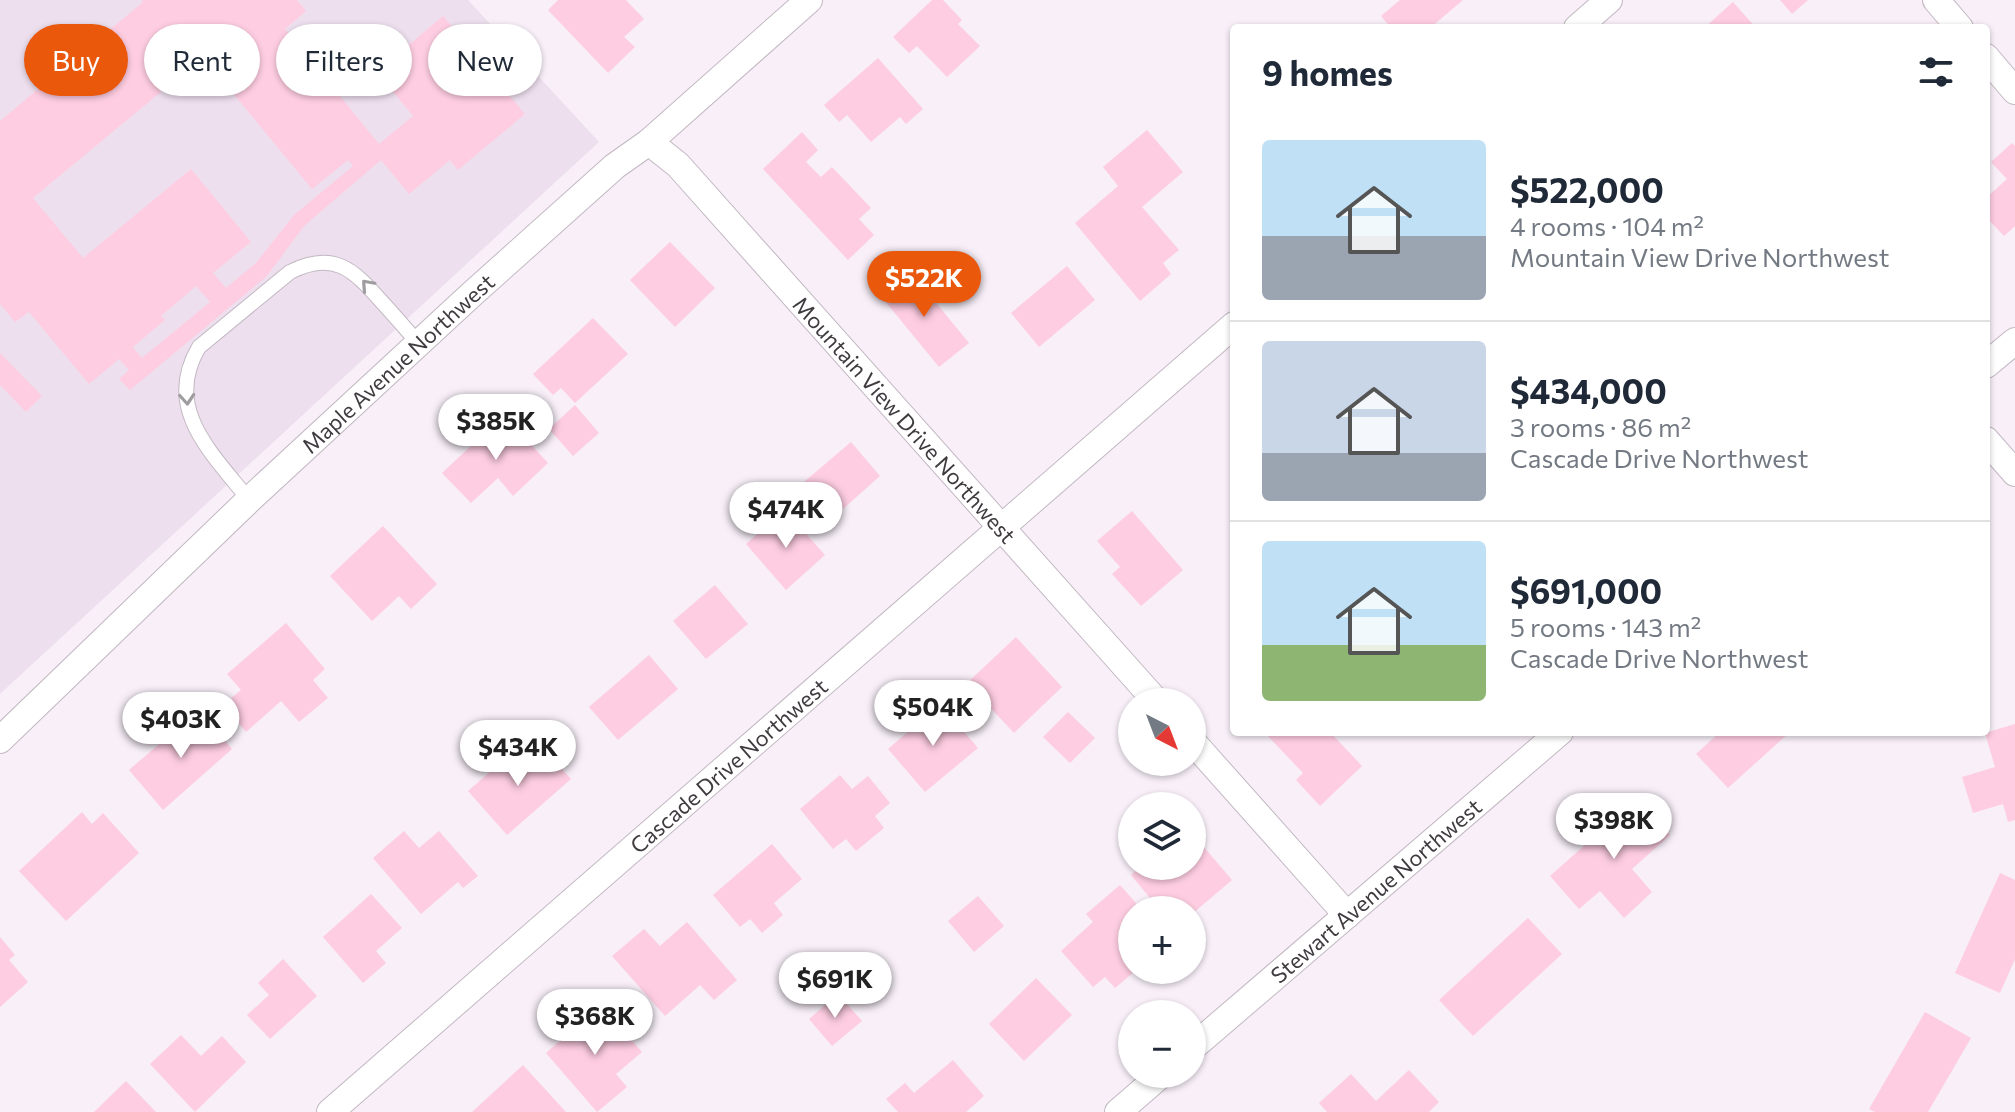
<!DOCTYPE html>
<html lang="en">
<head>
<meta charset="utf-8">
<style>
  body { margin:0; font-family:Commissioner,sans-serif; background:#f6f6f7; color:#1f2937; height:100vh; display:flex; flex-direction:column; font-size:30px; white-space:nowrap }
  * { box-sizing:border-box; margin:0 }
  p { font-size:26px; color:#747a83 }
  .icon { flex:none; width:44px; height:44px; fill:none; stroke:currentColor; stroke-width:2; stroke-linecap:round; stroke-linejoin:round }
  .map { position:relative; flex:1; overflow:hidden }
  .details { position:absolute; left:1230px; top:24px; width:760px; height:712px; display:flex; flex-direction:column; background:#fff; border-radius:8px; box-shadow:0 2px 6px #0004 }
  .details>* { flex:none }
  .hud { position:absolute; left:24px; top:24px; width:760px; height:72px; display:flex; gap:16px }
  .needle { width:52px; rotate:138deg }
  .fabs { position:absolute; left:1118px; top:688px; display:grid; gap:16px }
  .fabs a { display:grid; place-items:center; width:88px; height:88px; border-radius:50%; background:#fff; box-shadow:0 2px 6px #0004; font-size:40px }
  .price { position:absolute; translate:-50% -68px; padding:0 18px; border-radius:28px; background:#fff; color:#222; font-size:26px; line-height:52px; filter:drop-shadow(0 2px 4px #0008) }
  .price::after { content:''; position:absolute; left:50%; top:48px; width:24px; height:18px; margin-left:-12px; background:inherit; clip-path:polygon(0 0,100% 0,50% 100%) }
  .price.current { background:#ea580c; color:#fff }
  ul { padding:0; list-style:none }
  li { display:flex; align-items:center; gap:24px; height:200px; padding:0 32px }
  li+li { border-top:2px solid #e0e1e3 }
  li span { display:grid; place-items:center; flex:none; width:224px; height:160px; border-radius:8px; color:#555 }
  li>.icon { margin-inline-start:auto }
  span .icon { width:96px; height:96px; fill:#fffc; stroke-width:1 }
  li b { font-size:34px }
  h2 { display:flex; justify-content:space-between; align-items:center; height:96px; padding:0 32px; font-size:34px }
  .tag { padding:0 28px; border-radius:36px; background:#fff; box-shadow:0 2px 6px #0004; font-size:28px; line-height:72px }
  .tag.current { background:#ea580c; color:#fff }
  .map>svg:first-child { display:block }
  .built { fill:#eedfee }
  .building { fill:#fecde1; fill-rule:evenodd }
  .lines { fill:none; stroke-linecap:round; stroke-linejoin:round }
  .service-casing { stroke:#c2b8c2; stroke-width:16 }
  .minor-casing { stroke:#c2b8c2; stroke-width:28 }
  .service { stroke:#fff; stroke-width:14 }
  .minor { stroke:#fff; stroke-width:26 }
  .oneway { stroke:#9f9d9f }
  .labels { text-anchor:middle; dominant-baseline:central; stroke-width:6; stroke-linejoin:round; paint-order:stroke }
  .street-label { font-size:22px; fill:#3f3b3f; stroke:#fff }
</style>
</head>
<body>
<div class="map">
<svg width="2015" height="1112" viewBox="0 0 2015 1112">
  <rect width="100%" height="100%" fill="#f8eff8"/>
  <path class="built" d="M0,0h468l131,142 -599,552z"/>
  <g class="building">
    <path d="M142,0h155l9,11 -21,18 94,115 34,-28 -36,-44 66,-56 82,98 -67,56 -8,-10 -41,34 -28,-34 -77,66 -37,50 -137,114 -11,-11 10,-9 -10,-11 -30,25 -60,-72 -14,10 -15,-18v-183l38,-32 -10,-11 30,-25 10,12 75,-63zM203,57l109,132 36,-29 5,6 -59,49 -38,48 -30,25 -13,-15 38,-31 -60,-73 -108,89 -50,-60zM196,286l14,16 -68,56 -9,-11 32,-27 -4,-4z"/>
    <path d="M558,0h68l18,19 -20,18 11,10 -27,26 -60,-63z"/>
    <path d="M932,0h11l19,20 -4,4 22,22 -33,31 -30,-31 -8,7 -16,-16z"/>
    <path d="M1400,0h63l-33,28h-39l-10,-12z"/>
    <path d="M1780,0h28l-16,14z"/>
    <path d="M1733,2l23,26h-52z"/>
    <path d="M878,58l45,51 -17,15 -6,-7 -29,25 -24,-27 -8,7 -15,-17z"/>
    <path d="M1147,130l36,42 -41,35 37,43 -16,13 8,11 -31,27 -65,-78 43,-37 -15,-19z"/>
    <path d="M802,132l16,18 -12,12 15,15 11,-10 39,41 -12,11 15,16 -26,25 -85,-91z"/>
    <path d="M2012,143l3,3v80l-11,10 -18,-19v-19l21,-19 -16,-17z"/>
    <path d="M670,242l45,46 -40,39 -45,-47z"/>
    <path d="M1067,266l28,34 -56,47 -28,-34z"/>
    <path d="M910,271l59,72 -30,24 -59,-72z"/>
    <path d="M593,318l35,36 -53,49 -14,-15 -8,7 -20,-21z"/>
    <path d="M0,353l42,43 -16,16 -26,-27z"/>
    <path d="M575,405l24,28 -26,23 -24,-27z"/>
    <path d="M504,415l44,48 -35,33 -15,-18 -27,25 -29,-30z"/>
    <path d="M851,442l29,34 -46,41 -30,-35z"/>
    <path d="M785,510l40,45 -39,35 -40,-46z"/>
    <path d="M1132,511l51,59 -42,36 -29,-32 8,-7 -23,-26z"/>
    <path d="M383,526l54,58 -26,25 -12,-13 -27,25 -42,-45z"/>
    <path d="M715,585l33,39 -42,35 -33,-38z"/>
    <path d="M286,623l39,46 -12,11 15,18 -29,24 -18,-21 -35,31 -23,-27 18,-15 -14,-16z"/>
    <path d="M1016,637l46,50 -48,46 -47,-50z"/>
    <path d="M649,655l29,34 -60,51 -29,-33z"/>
    <path d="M940,704l38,44 -53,44 -37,-43z"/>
    <path d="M199,710l33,39 -69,61 -34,-40z"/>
    <path d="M1068,712l27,26 -25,25 -27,-26z"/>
    <path d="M2015,724v96l-7,2 -5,-18 -30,9 -11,-36 33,-10 -10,-34z"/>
    <path d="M1264,732h66l32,34 -42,40 -24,-26 7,-7z"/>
    <path d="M1720,732h70l-62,56 -32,-34z"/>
    <path d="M522,744l20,23 10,-9 19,21 -64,56 -39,-44z"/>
    <path d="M840,775l12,14 16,-13 22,27 -15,13 9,12 -28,23 -10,-12 -13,10 -33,-40z"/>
    <path d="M1638,798l32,37 -38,34 20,23 -28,26 -24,-27 -21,18 -29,-33z"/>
    <path d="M82,812l10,12 11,-11 36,40 -73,68 -47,-50z"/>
    <path d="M404,831l15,17 20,-17 39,45 -15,12 -5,-6 -37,32 -48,-56z"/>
    <path d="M1197,839l35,41 -40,34v-4h-32l-29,-35 10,-9h51v-23z"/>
    <path d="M772,844l30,35 -28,24 9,12 -21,18 -12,-14 -10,8 -27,-32z"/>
    <path d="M2000,873l15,7v79l-15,34 -45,-20z"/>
    <path d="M1120,885l22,25h-10v43l-9,8 11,11 -19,16 -10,-11 -12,10 -32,-36 32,-29 -7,-8z"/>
    <path d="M371,894l31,34 -26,23 10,12 -23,20 -40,-46z"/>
    <path d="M978,896l26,30 -30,26 -26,-31z"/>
    <path d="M1528,918l34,36 -89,82 -34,-36z"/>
    <path d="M687,922l50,58 -23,20 -14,-15 -35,31 -53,-60 32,-27 16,17z"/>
    <path d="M0,937l15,18 -6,5 19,22 -28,25z"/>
    <path d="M283,959l34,37 -47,43 -23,-24 22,-20 -11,-12z"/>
    <path d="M1036,978l36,37 -48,46 -35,-37z"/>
    <path d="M838,994l24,27 -30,25 -23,-27z"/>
    <path d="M601,1005l41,47 -26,22 11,13 -30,25 -51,-59z"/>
    <path d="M1925,1012l46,26 -43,74h-53l-6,-3z"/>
    <path d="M181,1035l20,21 21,-20 24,26 -51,50 -45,-48z"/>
    <path d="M953,1060l31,36 -18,16h-68l-12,-13 19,-16 9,10z"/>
    <path d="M523,1065l43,47h-94z"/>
    <path d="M1409,1070l30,32 -10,10h-102l-8,-9 32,-29 25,27z"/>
    <path d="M126,1081l30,31h-62z"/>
  </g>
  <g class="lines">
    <defs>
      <path id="service" d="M249,500c-36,-46 -87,-91 -50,-153l91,-75c43,-22 63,-3 91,29 13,14 25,28 38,43"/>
      <g id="minor">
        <path d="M1936,0l24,28"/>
        <path d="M1577,28l32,-28"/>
        <path d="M1986,57l29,34"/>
        <path id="s1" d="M649,142l29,23 479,537"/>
        <path d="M1986,365l29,-24"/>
        <path d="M1986,440l29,33"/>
        <path id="s2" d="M0,740l249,-240 223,-206 143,-128 34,-24 160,-142"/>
        <path d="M1192,741l155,174"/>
        <path id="s3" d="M1192,1048l368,-316"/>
        <path id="s4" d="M330,1112l904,-787"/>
        <path d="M1118,1112l44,-38"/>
      </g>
    </defs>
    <use href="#service" class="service-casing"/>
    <use href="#minor" class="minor-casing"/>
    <use href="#service" class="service"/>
    <use href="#minor" class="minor"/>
  </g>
  <defs><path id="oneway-chevron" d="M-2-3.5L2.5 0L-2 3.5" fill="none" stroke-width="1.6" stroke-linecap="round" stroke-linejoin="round" transform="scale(2)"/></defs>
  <g class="oneway">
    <use href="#oneway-chevron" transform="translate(367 285) rotate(-132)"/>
    <use href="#oneway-chevron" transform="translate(187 399) rotate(86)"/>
  </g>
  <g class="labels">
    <g class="street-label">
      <text stroke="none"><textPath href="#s2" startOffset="548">Maple Avenue Northwest</textPath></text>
      <text stroke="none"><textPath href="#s1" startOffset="378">Mountain View Drive Northwest</textPath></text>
      <text stroke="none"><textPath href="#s4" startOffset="528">Cascade Drive Northwest</textPath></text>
      <text stroke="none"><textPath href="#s3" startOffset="242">Stewart Avenue Northwest</textPath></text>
    </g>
  </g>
</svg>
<div class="fabs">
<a><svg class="needle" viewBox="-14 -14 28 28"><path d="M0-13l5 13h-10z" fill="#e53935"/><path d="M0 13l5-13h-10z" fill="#747a83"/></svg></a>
<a><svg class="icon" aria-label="layers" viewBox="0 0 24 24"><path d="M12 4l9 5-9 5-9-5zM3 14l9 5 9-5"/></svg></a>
<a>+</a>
<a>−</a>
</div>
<b class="price current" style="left:924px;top:319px">$522K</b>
<b class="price" style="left:496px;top:462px">$385K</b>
<b class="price" style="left:786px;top:550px">$474K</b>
<b class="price" style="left:933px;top:748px">$504K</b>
<b class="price" style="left:181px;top:760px">$403K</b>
<b class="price" style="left:518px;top:788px">$434K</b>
<b class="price" style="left:1614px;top:861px">$398K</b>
<b class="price" style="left:835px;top:1020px">$691K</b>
<b class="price" style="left:595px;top:1057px">$368K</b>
<div class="hud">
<a class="tag current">Buy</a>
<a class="tag">Rent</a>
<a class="tag">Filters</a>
<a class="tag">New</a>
</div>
<section class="details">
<h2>9 homes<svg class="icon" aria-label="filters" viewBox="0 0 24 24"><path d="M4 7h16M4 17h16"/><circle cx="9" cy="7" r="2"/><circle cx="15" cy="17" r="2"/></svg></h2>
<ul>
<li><span style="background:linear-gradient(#bfe0f5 60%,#9aa5b1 0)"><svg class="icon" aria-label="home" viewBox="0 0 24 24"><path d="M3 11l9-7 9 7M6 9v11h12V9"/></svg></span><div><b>$522,000</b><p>4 rooms · 104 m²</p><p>Mountain View Drive Northwest</p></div></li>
<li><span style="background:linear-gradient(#c9d6e8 70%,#9aa5b1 0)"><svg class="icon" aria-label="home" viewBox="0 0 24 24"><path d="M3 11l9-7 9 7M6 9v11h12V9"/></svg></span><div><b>$434,000</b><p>3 rooms · 86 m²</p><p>Cascade Drive Northwest</p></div></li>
<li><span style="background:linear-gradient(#bfe0f5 65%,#8fb573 0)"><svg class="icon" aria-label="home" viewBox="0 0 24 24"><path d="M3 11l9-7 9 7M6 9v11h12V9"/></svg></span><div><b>$691,000</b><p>5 rooms · 143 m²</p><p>Cascade Drive Northwest</p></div></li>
</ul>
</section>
</div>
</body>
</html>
